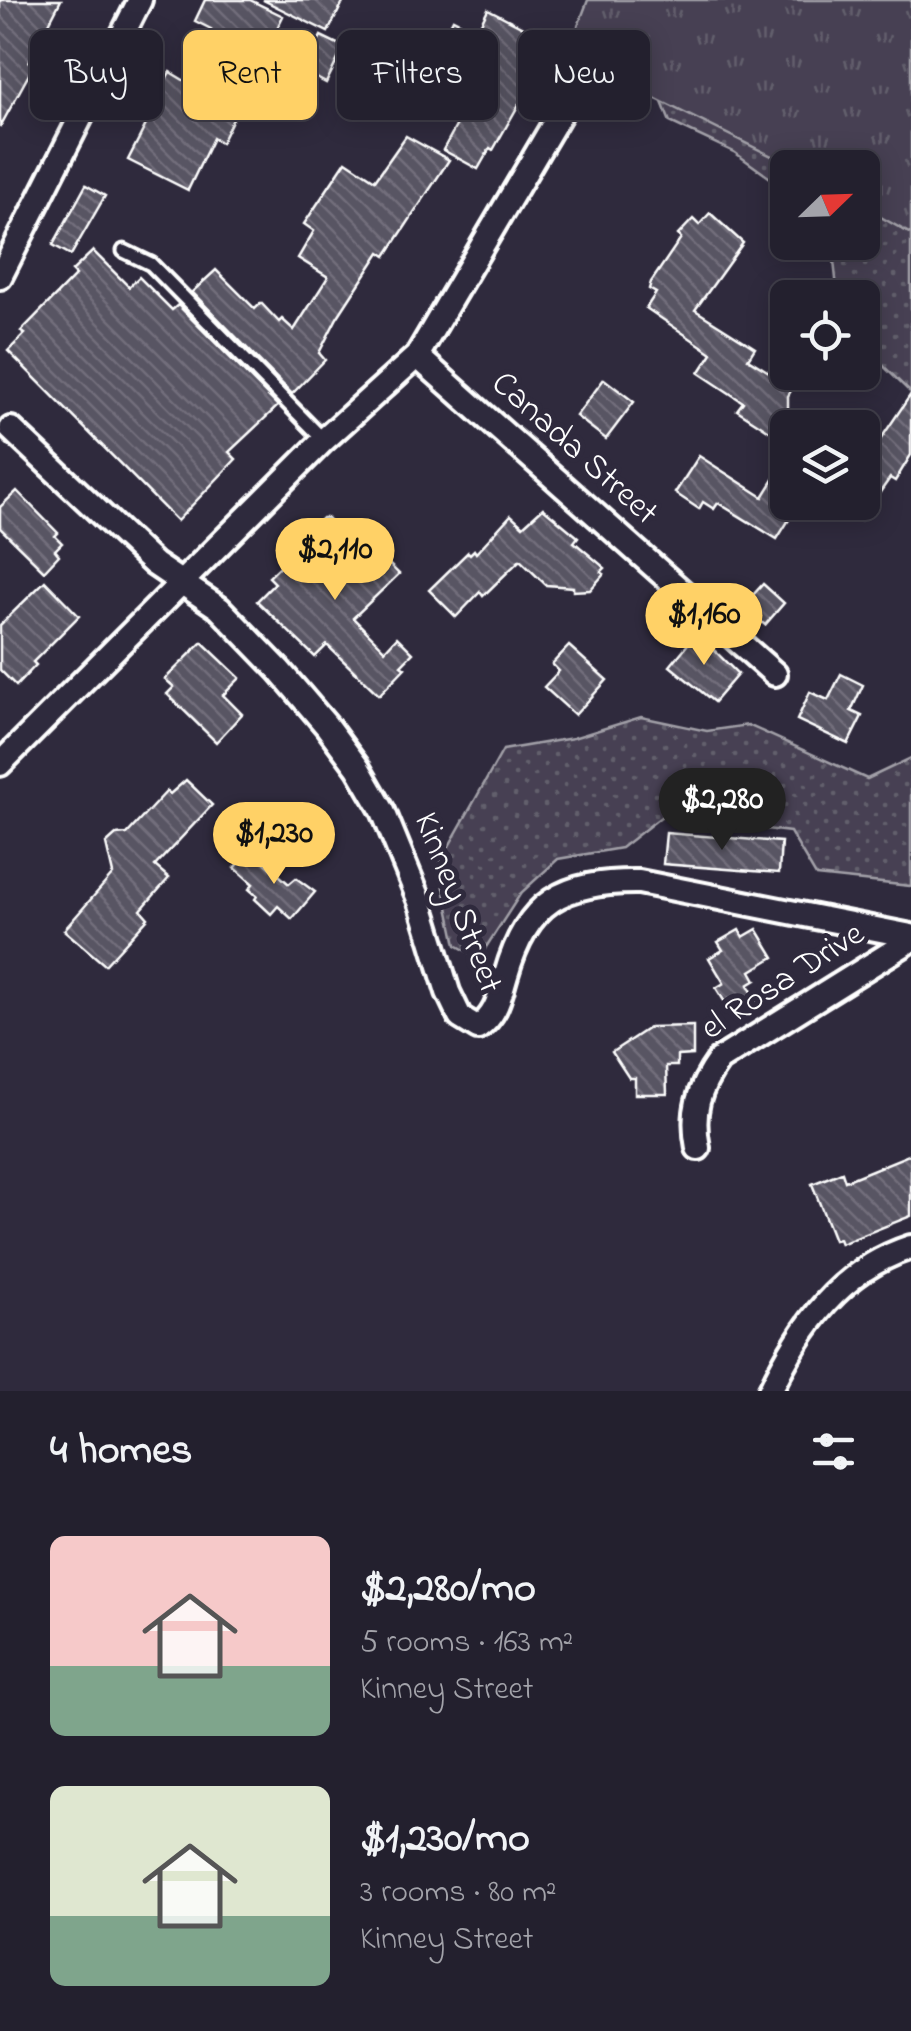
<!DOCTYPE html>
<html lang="en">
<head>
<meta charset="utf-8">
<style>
  body { margin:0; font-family:"Indie Flower",sans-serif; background:#2f2d3a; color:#f1f3f6; height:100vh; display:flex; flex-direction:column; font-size:38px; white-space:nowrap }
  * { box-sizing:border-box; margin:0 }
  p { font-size:32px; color:#a3a3aa }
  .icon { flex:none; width:55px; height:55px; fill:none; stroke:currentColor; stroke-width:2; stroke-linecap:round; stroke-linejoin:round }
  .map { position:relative; height:1391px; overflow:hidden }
  .sheet { display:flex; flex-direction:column; background:#23202e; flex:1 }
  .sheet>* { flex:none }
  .guide { position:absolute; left:30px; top:30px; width:852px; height:90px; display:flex; gap:20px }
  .needle { width:65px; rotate:67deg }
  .tools { position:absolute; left:770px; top:150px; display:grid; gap:20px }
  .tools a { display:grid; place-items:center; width:110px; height:110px; border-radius:15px; background:#23202e; box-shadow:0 5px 25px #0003,0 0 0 2px #403e4a; font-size:50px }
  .price { position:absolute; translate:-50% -85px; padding:0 22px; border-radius:35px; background:#ffd166; color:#111; font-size:32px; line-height:65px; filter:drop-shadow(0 2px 5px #0008) }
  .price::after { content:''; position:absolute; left:50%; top:60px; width:30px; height:22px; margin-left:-15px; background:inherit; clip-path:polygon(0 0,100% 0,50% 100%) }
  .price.active { background:#222; color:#fff }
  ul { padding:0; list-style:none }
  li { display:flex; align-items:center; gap:30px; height:250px; padding:0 50px }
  li span { display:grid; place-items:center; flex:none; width:280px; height:200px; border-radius:15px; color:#555 }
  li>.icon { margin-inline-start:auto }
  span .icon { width:120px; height:120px; fill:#fffc; stroke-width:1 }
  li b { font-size:42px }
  h2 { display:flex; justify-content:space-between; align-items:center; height:120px; padding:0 50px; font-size:42px }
  .tag { padding:0 35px; border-radius:15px; background:#23202e; box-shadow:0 5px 25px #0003,0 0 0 2px #403e4a; font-size:35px; line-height:90px }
  .tag.active { background:#ffd166; color:#111 }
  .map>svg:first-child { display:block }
  .grass { fill:url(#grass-dots); stroke:#a2a0a8; stroke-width:2.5 }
  .park { fill:url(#park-tufts); stroke:#a2a0a8; stroke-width:2.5 }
  .building { fill:url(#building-back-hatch); stroke:#fff; stroke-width:2.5 }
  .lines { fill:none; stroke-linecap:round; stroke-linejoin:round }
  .lane-casing { stroke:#fff; stroke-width:19 }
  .street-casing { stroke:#fff; stroke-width:30 }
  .lane { stroke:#2f2a3d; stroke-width:11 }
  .street { stroke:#2f2a3d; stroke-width:22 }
  .labels { text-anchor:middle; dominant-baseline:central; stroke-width:10; stroke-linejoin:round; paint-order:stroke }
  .street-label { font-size:35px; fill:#fff; stroke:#2f2a3d }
</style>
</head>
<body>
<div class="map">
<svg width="911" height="1391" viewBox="0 0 911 1391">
  <defs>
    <pattern id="grass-dots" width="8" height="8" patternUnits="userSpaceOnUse" patternTransform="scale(2.5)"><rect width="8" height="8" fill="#464152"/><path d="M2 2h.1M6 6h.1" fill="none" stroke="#625e6c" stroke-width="1.8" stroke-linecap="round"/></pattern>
    <pattern id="park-tufts" width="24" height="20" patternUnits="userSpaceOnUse" patternTransform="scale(2.5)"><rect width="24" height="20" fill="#464152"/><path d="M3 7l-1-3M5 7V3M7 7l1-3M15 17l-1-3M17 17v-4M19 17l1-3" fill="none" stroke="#625e6c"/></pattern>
    <pattern id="building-back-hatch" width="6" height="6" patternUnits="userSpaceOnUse" patternTransform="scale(2.5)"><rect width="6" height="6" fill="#595564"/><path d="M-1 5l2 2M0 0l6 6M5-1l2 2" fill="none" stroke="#726e7b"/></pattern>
  </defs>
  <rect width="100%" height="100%" fill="#2f2a3d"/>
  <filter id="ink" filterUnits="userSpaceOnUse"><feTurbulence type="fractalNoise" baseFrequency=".01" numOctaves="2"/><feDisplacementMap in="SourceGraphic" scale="20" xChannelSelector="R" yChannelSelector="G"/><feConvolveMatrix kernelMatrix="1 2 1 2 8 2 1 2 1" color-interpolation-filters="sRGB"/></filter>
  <g filter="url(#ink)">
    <g class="grass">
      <path d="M642,52l269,18v323l-48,-47 -1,-48 -24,-1 -6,-54 30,-1v-74h-74l-1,22 -53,-38 -64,-30z"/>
      <path d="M641,717l66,14 41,-6 119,54 44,-21v128l-95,-10 -26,-44 -128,-16 -41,32 -63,11 -37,34 -42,65 -23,-13 -17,-81 64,-114 70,-12z"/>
    </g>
    <path class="park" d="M588,0h323v234l-48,-27 -1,-39 -68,-1 -172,-85 -47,-48z"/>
    <g class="building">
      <path d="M0,0h61l-32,62 5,3 -34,62z"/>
      <path d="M205,0h45l33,16 -62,127 -8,-5 -25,52 -60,-30 28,-55 -4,-2 18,-31 15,9 26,-52 -16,-8z"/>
      <path d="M263,0h81l-16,32z"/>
      <path d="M488,9l60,31 -24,48 3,2 -34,60 -3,-2 -12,21 -35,-19 24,-44 -5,-3 24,-43 -43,-21 10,-20 24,12z"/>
      <path d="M321,36l23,11 -18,36 -23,-12z"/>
      <path d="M406,136l43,24 -63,96 -6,-4 -43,66 -18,35 6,7 -33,34 -100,-102 24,-22 39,39 6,-6 18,19 3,-3 12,11 34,-53 -30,-19 16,-27 -10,-7 42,-63 29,19z"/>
      <path d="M86,185l19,11 -34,59 -18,-10z"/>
      <path d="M710,213l33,30 -48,67 60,38 -7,11 45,28 -5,9v47l-51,-33 6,-8 -44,-29 13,-20 -66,-45 10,-15 -7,-4 2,-7 30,-44 -3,-3 15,-16 6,6z"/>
      <path d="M93,251l36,36 10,-10 33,33 6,-5 100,101 -49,46 7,7 -59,62 -169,-170 17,-17 -4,-3 55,-56 -4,-4z"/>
      <path d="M604,379l30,23 -28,37 -30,-23z"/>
      <path d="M911,394v61l-16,26 -5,-3 -28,40v-51z"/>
      <path d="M699,456l64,41 25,-40v45h12l-23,37 -59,-36 -4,6 -11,-7 -4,7 -24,-16z"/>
      <path d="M17,491l41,42 -3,3 7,7 -7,7 4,5 -15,16 -44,-43v-21z"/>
      <path d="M543,508l35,29 -4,5 31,26 -4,4 3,2 -14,16 -17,1v-4l-27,-2 -26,-25 -37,36 -3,-4 -24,25 -27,-27 39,-38 2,2 4,-4 2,3 35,-38 12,11z"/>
      <path d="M322,518h5l42,42 8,-8 22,22 -46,44 32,32 12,-13 16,16 -12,12 4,3 -26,27 -52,-50 -12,12 -58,-56 18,-18 -6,-6 32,-31 -1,-6z"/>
      <path d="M45,581l34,35 -46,46 3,3 -20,21 -16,-16v-45z"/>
      <path d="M763,584l21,19 -19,22 -22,-19z"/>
      <path d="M697,633l41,41 -24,28 -44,-36z"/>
      <path d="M202,642l38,36 -17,17 19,19 -26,28 -49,-48 7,-7 -9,-8z"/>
      <path d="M569,646l38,34 -32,35 -31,-28 15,-16 -7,-7z"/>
      <path d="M841,674l22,11 -12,26 11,5 -14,28 -51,-24 13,-28 18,8z"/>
      <path d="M186,780l26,25 -57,61 14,12 -28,32 7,8 -43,47 -41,-35 49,-56 -7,-30 10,-9 11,-1 40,-43 3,3z"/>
      <path d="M666,833l115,9 -2,31 -116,-9z"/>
      <path d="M251,850l38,34 7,-6 19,14 -23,27 -14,-13 -7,8 -16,-15 2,-3 -8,-7 4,-5 -18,-16z"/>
      <path d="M757,929l17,28 -23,14 5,9 -8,5 9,15 -24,15 -17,-27 8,-5 -15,-25 14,-8 -5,-8 21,-12 4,7z"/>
      <path d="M693,1026v29l-16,1v10h-11l1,28h-32v-16h-6l-17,-26 38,-25z"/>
      <path d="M911,1154v62l-70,28 -2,-5 -5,1 -22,-56 30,-12 3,9z"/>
    </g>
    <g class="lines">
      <defs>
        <g id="lane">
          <path d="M573,92l52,12"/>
          <path d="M124,251l27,13 173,176"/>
        </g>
        <g id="street">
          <path d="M0,277l140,-277"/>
          <path d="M417,356l358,318"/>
          <path d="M11,429l143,135 65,44 60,62 47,55 32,43 25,43 38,93 27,88 12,25 18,11c19,-14 21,-30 28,-53 21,-74 57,-94 133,-93l272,54"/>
          <path d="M0,764l324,-324 93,-84 156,-264"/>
          <path d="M698,1148c-7,-36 0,-59 21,-88l192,-120"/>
          <path d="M770,1391c31,-65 70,-121 141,-144"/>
        </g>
      </defs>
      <use href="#lane" class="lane-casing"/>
      <use href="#street" class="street-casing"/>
      <use href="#lane" class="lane"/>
      <use href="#street" class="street"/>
    </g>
  </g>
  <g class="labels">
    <g class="street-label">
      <text transform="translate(574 449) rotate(42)">Canada Street</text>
      <text transform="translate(457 903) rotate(69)">Kinney Street</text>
      <text transform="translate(783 982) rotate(-33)">el Rosa Drive</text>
    </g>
  </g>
</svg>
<div class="tools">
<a><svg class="needle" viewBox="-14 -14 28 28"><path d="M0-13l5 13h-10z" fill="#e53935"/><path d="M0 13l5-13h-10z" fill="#a3a3aa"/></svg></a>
<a><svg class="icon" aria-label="locate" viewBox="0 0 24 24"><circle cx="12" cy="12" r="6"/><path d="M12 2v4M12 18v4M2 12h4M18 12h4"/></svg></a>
<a><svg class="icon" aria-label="layers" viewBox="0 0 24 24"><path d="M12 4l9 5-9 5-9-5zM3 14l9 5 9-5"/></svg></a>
</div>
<b class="price" style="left:335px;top:603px">$2,110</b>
<b class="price" style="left:704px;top:668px">$1,160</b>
<b class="price active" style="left:722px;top:853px">$2,280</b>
<b class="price" style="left:274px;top:887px">$1,230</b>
<div class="guide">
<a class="tag">Buy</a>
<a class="tag active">Rent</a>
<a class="tag">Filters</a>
<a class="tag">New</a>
</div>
</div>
<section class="sheet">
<h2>4 homes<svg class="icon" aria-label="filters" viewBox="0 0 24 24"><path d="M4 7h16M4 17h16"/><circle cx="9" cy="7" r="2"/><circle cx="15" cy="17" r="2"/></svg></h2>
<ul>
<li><span style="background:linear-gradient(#f6c9c9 65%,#7fa58c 0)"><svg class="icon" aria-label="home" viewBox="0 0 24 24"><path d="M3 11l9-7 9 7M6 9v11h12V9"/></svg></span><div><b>$2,280/mo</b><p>5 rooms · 163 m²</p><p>Kinney Street</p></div></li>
<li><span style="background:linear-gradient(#dfe7d0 65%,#7fa58c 0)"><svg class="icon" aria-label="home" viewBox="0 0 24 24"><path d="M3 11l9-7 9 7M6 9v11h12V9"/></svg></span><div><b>$1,230/mo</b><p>3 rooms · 80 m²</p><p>Kinney Street</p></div></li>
</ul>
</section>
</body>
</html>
